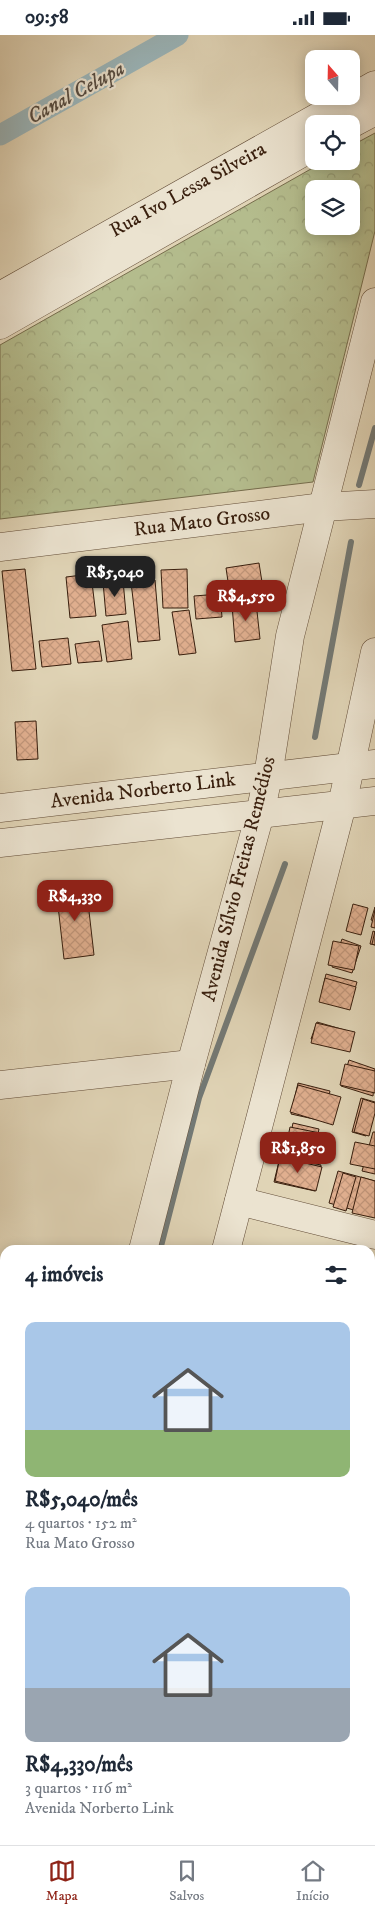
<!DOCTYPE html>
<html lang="pt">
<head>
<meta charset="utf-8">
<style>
  body { margin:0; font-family:"IM FELL DW Pica",serif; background:#f6f6f7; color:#1f2937; height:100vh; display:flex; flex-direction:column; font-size:19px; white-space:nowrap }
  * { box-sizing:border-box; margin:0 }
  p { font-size:16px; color:#747a83 }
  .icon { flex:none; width:28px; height:28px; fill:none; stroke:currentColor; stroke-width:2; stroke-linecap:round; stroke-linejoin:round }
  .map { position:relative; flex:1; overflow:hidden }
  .side { position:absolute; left:0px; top:1210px; width:375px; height:600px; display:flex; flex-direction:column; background:#fff; border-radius:15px 15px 0 0; box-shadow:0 2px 12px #0003 }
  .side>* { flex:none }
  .needle { width:32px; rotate:340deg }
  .buttons { position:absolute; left:305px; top:15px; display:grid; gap:10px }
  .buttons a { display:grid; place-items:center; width:55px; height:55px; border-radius:10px; background:#fff; box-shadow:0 2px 12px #0003; font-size:25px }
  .price { position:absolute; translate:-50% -42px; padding:0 11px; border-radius:10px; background:#8f2418; color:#fff; font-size:16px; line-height:32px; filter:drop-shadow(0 1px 2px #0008) }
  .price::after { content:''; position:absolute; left:50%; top:30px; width:15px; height:11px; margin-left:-8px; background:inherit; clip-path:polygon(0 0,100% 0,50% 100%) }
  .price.active { background:#222; color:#fff }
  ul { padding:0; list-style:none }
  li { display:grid; align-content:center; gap:10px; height:265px; padding:0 25px }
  li span { display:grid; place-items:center; height:155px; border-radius:10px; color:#555 }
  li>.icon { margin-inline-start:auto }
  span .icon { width:90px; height:90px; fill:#fffc; stroke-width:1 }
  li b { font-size:21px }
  h2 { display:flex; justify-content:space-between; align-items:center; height:60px; padding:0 25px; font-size:21px }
  .status { display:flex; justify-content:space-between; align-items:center; height:35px; padding:0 25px; background:#fff; direction:ltr }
  .status svg { height:14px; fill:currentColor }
  .tabs { display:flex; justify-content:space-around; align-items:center; height:70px; border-top:1px solid #e0e1e3; background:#fff; font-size:14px; color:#747a83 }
  .tabs a { display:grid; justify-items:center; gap:2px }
  .tabs .active { color:#8f2418 }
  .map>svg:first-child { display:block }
  .forest { fill:url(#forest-crowns); stroke:#766d4d; fill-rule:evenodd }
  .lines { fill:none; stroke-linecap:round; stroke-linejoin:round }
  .stream { stroke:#737975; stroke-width:6 }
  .canal { stroke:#9ab5ba; stroke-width:21 }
  .building { fill:url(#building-cross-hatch); stroke:#381e0d }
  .minor-casing { stroke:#624c37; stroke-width:29 }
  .minor { stroke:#ebe3d0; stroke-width:28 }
  .labels { text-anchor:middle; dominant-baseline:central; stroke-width:4.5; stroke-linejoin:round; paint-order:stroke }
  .street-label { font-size:20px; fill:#381e0d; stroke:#ebe3d0 }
  .water-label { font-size:21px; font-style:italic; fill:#554b41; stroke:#ebe3d0 }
</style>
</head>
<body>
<div class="status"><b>09:58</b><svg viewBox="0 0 49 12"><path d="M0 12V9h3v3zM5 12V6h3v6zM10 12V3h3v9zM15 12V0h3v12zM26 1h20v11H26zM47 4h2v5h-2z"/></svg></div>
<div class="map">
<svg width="375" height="1810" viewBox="0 0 375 1810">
  <defs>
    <pattern id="forest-crowns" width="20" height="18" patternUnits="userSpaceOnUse" patternTransform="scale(1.25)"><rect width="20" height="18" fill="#b4bc8d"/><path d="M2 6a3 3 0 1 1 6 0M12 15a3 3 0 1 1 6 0" fill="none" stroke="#9ca178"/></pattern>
    <pattern id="building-cross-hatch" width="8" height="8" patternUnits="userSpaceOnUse" patternTransform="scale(1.25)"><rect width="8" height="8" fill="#e0af8f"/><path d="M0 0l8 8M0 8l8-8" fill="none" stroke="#c1967a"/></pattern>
  </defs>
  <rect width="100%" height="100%" fill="#e0d4b6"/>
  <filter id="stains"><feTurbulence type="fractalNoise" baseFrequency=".004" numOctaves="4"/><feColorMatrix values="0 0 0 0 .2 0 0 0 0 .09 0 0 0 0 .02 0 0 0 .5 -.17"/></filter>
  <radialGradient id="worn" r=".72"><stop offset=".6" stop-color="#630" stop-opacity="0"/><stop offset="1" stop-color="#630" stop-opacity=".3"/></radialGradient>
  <path class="forest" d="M375,98v98l-62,251 -313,37v-174l325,-184h26v-15zM314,154h37v37h-37z"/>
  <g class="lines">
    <g class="stream">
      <path d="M359,450l16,-57"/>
      <path d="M315,702l36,-195"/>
      <path d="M160,1215l39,-152 86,-234"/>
      <path d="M6,1810l1,-5"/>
    </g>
    <path class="canal" d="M0,100l178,-100"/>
  </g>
  <g class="building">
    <path d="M259,528l3,19 -33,6 -3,-20z"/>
    <path d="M25,534l11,100 -24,2 -10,-100z"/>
    <path d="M187,534l1,39h-25l-2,-38z"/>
    <path d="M91,539l5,42 -26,2 -4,-41z"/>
    <path d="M123,545l3,34 -20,2 -3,-34z"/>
    <path d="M155,545l5,60 -22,2 -7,-60z"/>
    <path d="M220,559l2,23 -26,2 -2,-23z"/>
    <path d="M256,567l4,37 -25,3 -3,-37z"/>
    <path d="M189,575l7,43 -17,2 -7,-43z"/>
    <path d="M128,586l4,38 -25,3 -5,-37z"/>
    <path d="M68,603l3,26 -29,3 -3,-26z"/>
    <path d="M99,606l3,20 -24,2 -3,-19z"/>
    <path d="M36,686l2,38 -21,1 -2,-38z"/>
    <path d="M86,850l8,70 -30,4 -8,-71z"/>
    <path d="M353,869l15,4 -7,27 -15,-4z"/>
    <path d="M375,872v14l-4,-1z"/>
    <path d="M375,875v18l-4,-1z"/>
    <path d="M373,896l2,1v13l-5,-1z"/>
    <path d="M375,896v14l-3,-1z"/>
    <path d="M342,904l19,7 -9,27 -20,-6z"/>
    <path d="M333,906l26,5 -5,24 -26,-5z"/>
    <path d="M326,939l31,8 -5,17 -30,-8z"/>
    <path d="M325,943l31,9 -6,23 -31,-8z"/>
    <path d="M317,987l31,9 -5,17 -32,-9z"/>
    <path d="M316,988l39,9 -5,20 -39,-9z"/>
    <path d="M349,1025l26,9 -2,27 -32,-10z"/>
    <path d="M345,1029l30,7v22l-35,-8z"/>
    <path d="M298,1048l32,8 -7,30 -32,-7z"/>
    <path d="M298,1050l43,12 -8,28 -43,-13z"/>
    <path d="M361,1063l14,4 -9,34 -14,-4z"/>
    <path d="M363,1064l12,4v10l-6,23 -15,-4z"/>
    <path d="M293,1088l26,6 -6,27 -26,-5z"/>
    <path d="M290,1092l35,7 -5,25 -35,-7z"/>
    <path d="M373,1097h2v42l-13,-3z"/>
    <path d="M355,1107l20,4v23l-25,-5z"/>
    <path d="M280,1122l41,8 -6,26 -41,-9z"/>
    <path d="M280,1122l42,10 -6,24 -41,-10z"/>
    <path d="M338,1136l37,10v35l-46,-13z"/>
    <path d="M343,1138l13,4 -10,34 -13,-4z"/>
    <path d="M361,1142l14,4v37l-23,-5z"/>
    <path d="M372,1238l3,1v26l-5,-1v-19z"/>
    <path d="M373,1243l2,1v24l-5,-1v-13z"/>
    <path d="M370,1284l5,1v22l-5,-1z"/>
    <path d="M370,1285l5,1v22l-5,-1z"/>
    <path d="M370,1311l5,1v36l-5,-1z"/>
    <path d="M370,1313l5,1v31l-5,-2z"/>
    <path d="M370,1351l5,1v15l-5,-1z"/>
    <path d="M370,1355l5,1v9l-5,-1z"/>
    <path d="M370,1368l5,1 -1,15 -4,-1z"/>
    <path d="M370,1372l5,1v12l-5,-1z"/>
    <path d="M370,1392l4,1 -4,18z"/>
    <path d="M370,1393l4,1 -4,19z"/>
    <path d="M370,1697l4,1 -3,14h-1z"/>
    <path d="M370,1703l5,2v28l-5,-1z"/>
    <path d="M370,1738l5,1v26l-5,-1z"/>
    <path d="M370,1739l5,1v26l-5,-1z"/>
    <path d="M370,1775l5,1v30l-5,-1z"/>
    <path d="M370,1779l5,1v20l-5,-1z"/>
    <path d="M104,1805h38l-2,5h-17z"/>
    <path d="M105,1805h37l-2,5h-17z"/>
    <path d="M150,1805h17l17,4 -35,1z"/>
    <path d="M215,1805h48l6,1 -1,4h-33z"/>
    <path d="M240,1805h42l-1,5h-17z"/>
    <path d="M338,1805h6l22,5h-29z"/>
  </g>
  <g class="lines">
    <defs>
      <g id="minor">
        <path d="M351,89l24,-13"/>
        <path d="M0,261l375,-211"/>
        <path d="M0,290l314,-179"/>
        <path d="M0,512l323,-40 52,-3"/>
        <path d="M0,773l375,-44"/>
        <path d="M0,808l375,-42"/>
        <path d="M0,1050l191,-21"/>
        <path d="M239,1166l136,34"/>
        <path d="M143,1215l48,-186 69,-250 8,-38 22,-140 85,-334"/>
        <path d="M226,1215l116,-445 33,-153"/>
        <path d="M370,1598l5,-20"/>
        <path d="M0,1770l5,-19"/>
        <path d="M71,1810l1,-5"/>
        <path d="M316,1810l1,-5"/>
      </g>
    </defs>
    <use href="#minor" class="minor-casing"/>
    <use href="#minor" class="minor"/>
  </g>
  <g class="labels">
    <g class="street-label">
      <text transform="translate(188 155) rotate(-29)">Rua Ivo Lessa Silveira</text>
      <text transform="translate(202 487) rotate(-7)">Rua Mato Grosso</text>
      <text transform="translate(143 756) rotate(-7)">Avenida Norberto Link</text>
      <text transform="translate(239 844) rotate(-76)">Avenida Sílvio Freitas Remédios</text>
    </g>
    <g class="water-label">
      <text transform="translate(76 58) rotate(-29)">Canal Celupa</text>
    </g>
  </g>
  <rect width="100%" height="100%" filter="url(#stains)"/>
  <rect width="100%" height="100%" fill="url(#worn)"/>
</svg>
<div class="buttons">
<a><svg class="needle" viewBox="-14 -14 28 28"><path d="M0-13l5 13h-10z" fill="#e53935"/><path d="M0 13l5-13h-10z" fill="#747a83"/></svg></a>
<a><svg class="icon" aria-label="locate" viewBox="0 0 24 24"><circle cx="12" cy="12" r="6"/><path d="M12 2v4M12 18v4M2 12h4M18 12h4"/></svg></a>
<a><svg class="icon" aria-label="layers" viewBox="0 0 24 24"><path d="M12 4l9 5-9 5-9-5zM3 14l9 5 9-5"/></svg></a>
</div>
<b class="price active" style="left:115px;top:563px">R$5,040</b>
<b class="price" style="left:246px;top:587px">R$4,550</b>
<b class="price" style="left:75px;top:887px">R$4,330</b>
<b class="price" style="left:298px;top:1139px">R$1,850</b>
<section class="side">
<h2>4 imóveis<svg class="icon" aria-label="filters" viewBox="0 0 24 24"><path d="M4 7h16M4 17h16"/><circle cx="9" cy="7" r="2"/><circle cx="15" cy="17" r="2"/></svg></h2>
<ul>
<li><span style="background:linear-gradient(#a9c7e8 70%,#8fb573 0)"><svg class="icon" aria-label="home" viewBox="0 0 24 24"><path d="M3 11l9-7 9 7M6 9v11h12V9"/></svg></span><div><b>R$5,040/mês</b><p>4 quartos · 152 m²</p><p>Rua Mato Grosso</p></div></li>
<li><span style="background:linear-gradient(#a9c7e8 65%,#9aa5b1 0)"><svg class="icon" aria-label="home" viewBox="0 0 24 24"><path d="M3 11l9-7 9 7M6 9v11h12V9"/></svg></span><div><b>R$4,330/mês</b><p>3 quartos · 116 m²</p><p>Avenida Norberto Link</p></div></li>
</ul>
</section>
</div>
<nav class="tabs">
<a class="active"><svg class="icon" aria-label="map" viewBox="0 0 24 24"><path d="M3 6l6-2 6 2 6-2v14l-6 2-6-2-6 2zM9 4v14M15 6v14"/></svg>Mapa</a>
<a><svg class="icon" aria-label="saved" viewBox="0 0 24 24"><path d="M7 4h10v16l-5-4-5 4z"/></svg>Salvos</a>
<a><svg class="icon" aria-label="home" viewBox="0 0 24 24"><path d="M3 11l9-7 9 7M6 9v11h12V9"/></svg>Início</a>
</nav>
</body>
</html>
